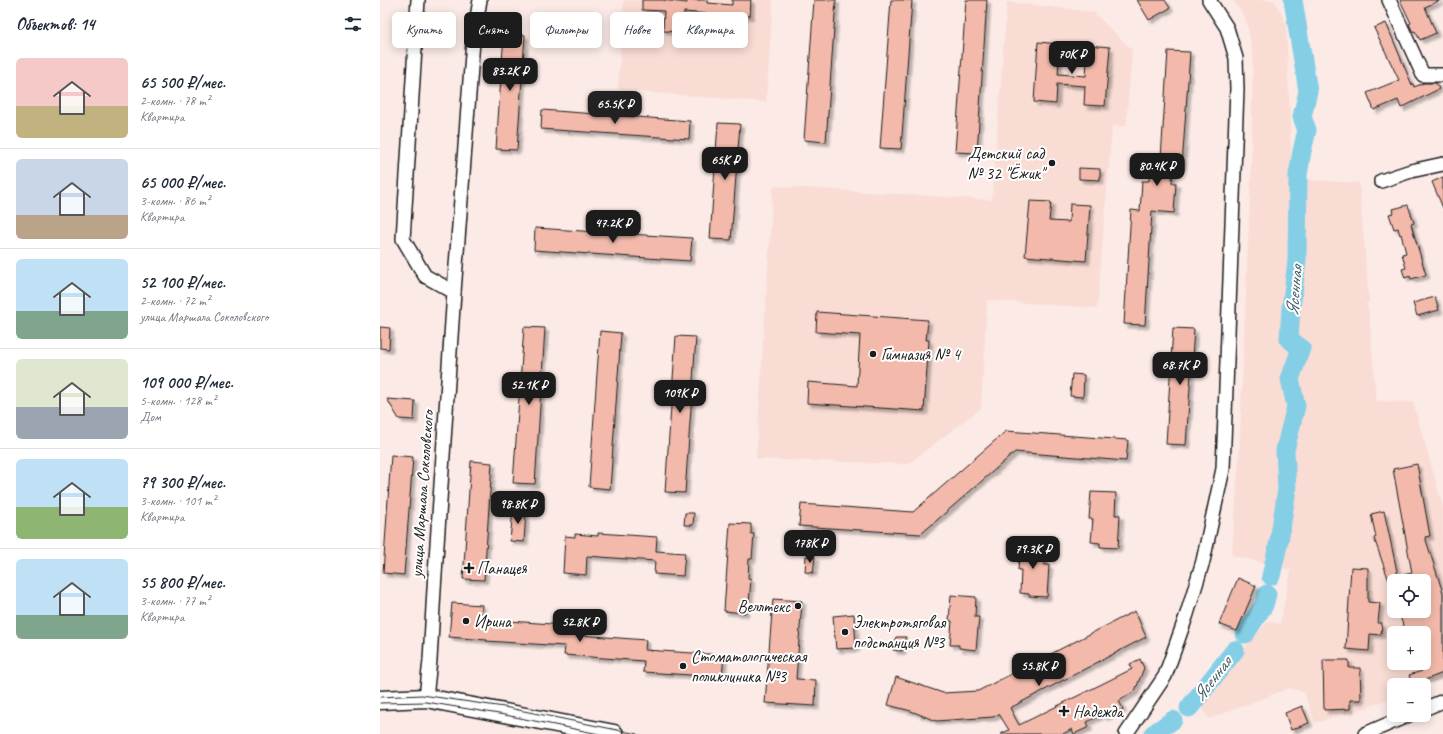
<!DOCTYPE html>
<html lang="ru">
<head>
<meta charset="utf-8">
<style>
  body { margin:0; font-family:Caveat,sans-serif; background:#f2f2f3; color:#1f2937; height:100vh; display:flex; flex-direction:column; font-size:15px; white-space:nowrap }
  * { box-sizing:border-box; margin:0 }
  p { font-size:13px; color:#747a83 }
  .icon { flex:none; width:22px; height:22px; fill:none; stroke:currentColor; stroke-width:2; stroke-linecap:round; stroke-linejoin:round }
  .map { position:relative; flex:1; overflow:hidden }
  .sheet { display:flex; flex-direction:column; background:#fff; width:380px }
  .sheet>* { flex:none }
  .hud { position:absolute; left:12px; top:12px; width:380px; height:36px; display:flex; gap:8px }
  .fabs { position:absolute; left:1007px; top:574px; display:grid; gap:8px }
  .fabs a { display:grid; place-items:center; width:44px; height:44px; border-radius:6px; background:#fff; box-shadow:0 2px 10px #0003; font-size:20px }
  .price { position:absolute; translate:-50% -34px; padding:0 9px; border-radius:8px; background:#1c1c1c; color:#fff; font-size:13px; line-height:26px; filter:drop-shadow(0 1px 2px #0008) }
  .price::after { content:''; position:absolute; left:50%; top:24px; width:12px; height:9px; margin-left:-6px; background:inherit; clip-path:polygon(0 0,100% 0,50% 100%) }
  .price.selected { background:#222; color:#fff }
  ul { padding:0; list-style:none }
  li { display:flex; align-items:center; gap:12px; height:100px; padding:0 16px }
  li+li { border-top:1px solid #e0e1e3 }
  li span { display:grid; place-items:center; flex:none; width:112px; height:80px; border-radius:6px; color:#555 }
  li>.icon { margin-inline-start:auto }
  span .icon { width:48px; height:48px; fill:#fffc; stroke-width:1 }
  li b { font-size:17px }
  h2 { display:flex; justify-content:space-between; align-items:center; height:48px; padding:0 16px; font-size:17px }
  .pill { padding:0 14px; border-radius:6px; background:#fff; box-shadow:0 2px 10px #0003; font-size:14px; line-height:36px }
  .pill.selected { background:#1c1c1c; color:#fff }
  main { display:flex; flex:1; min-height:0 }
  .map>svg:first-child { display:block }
  .built { fill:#f9dcd4; fill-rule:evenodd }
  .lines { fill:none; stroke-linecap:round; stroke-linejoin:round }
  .river { stroke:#85cfe6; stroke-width:19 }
  .building { fill:#f3baab; stroke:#1c1c1c; filter:url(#shadow) }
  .street-casing { stroke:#1c1c1c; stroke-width:16 }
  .secondary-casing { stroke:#1c1c1c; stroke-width:21 }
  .street { stroke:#fff; stroke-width:13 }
  .secondary { stroke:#fff; stroke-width:18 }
  .tram { stroke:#1c1c1c; stroke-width:1 }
  .poi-dot { fill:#1c1c1c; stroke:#fff; stroke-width:1.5 }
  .labels { text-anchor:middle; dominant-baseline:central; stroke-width:4; stroke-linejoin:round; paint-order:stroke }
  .poi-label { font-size:17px; fill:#1c1c1c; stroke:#fff; text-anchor:start }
  .street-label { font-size:17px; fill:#1c1c1c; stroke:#fff }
  .water-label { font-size:18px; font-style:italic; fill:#415b63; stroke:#fff }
</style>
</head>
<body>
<main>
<section class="sheet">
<h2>Объектов: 14<svg class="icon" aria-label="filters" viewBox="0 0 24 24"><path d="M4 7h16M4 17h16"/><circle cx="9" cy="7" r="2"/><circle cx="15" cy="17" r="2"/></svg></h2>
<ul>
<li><span style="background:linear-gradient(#f6c9c9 60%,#c2b280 0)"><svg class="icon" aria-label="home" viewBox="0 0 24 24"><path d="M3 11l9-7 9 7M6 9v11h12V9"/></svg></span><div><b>65 500 ₽/мес.</b><p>2-комн. · 78 m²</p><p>Квартира</p></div></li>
<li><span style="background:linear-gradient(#c9d6e8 70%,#b9a48a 0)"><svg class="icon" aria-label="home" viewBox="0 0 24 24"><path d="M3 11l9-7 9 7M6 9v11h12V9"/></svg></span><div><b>65 000 ₽/мес.</b><p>3-комн. · 86 m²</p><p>Квартира</p></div></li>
<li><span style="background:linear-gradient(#bfe0f5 65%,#7fa58c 0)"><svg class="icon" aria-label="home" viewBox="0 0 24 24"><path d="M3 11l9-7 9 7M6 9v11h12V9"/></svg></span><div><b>52 100 ₽/мес.</b><p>2-комн. · 72 m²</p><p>улица Маршала Соколовского</p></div></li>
<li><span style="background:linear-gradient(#dfe7d0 60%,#9aa5b1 0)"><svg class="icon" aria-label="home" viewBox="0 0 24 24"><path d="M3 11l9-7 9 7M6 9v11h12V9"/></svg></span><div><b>109 000 ₽/мес.</b><p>5-комн. · 128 m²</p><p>Дом</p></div></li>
<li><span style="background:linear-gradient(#bfe0f5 60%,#8fb573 0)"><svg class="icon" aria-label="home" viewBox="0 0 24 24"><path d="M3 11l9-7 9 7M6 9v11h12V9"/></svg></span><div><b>79 300 ₽/мес.</b><p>3-комн. · 101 m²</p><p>Квартира</p></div></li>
<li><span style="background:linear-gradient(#bfe0f5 70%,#7fa58c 0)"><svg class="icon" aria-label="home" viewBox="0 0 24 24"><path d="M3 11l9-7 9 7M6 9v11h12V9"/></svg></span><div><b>55 800 ₽/мес.</b><p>3-комн. · 77 m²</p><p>Квартира</p></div></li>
</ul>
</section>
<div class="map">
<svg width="1063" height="734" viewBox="0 0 1063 734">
  <defs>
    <filter id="shadow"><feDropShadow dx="3.5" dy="3.5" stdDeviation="1" flood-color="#0004"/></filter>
  </defs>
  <rect width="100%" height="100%" fill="#fbeae6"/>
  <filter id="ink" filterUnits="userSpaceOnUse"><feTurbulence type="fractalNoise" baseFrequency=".025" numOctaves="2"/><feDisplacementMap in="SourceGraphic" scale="8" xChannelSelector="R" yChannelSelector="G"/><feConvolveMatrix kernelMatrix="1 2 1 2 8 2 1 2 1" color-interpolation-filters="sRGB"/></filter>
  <g filter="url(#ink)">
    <g class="built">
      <path d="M244,0h149l-7,102 -148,-12z"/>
      <path d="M853,0h41l12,23 6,156 67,4 10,119 -3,1 3,10 7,88 37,1 30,105v171l-19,8 -30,-1v12l-29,11 -50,15 -11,-31 -15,-4 -80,31 -11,-18 70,-80 12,3 11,-54 -59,-15 7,-96 12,-284 2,-121 -7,-35zM1014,581h30v30h-30zM1014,633h30v30h-30z"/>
      <path d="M627,2l86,10 39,38 -6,76h-14l-15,182 -110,-8 -6,108 -73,56 -152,-5 17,-273 219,14z"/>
    </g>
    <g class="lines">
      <g class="river">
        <path d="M891,576l8,-35 8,-52 -2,-39 11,-44 -6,-27 11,-31 -12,-9 2,-31 6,-47 1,-86 4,-24 5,-21 -5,-13 6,-26 -15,-91"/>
        <path d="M865,634l19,-29 3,-11"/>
        <path d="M809,708l46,-58"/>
        <path d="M773,734l20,-14"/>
      </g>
    </g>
    <g class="building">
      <path d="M262,0h20l25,3v-3h20v3l25,2v-5h19l-1,16 -21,-1 -2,20 -20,-1 1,-20 -24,-2 -2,20 -19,-1 1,-20 -22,-1z"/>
      <path d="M434,0h22l-10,142 -22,-2z"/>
      <path d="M511,0h21l-11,149 -21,-1z"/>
      <path d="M586,0h21l-10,153 -22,-1z"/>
      <path d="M757,0h28l5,8 -21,12z"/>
      <path d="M1020,0h41l-16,7 11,26 -16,7 -5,-9 -2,1 -4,-8 2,-1z"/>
      <path d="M1006,23l26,62 1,-1 1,3 10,-4h12l3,6 -38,19 -3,-8 -24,10 -7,-17 32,-13 -25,-52z"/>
      <path d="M124,34l21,1 -8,115 -21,-1z"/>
      <path d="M658,42l22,2 -2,30 28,2 2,-31 22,2 -5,59 -21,-1 1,-19 -28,-2 -1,20 -22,-2z"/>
      <path d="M788,51l22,1 -8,114h-9l-1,17h4l-2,30 -22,-2 -7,114 -21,-1 7,-114 9,1 2,-30h7l1,-24 11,1z"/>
      <path d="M162,110l148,11 -1,18 -148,-10z"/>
      <path d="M338,123l22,1 -9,116 -21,-1z"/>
      <path d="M699,168l21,1v11l-21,-1z"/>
      <path d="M1063,177v31l-11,-26z"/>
      <path d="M650,201l21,1 -2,19 20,1 1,-18 20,1 -4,56 -61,-5z"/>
      <path d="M1028,205l6,18 -3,1 15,51 -15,4 -1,-3 -5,2 -3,-9 4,-1 -4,-14 4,-1 -5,-19 -1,1 -2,-7 -4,1 -5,-15 5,-1 -1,-4z"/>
      <path d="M155,228l157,10 -2,23 -156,-11z"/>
      <path d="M1055,297l4,13 -22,6 -4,-13z"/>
      <path d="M437,312l111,8 -2,20h3l-5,71 -117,-8 1,-21 49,4 3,-51 -44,-3z"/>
      <path d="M0,327l10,1 -1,21 -9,-1z"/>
      <path d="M144,327l21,1 -10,156 -22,-1z"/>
      <path d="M793,328l21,1 -8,116 -20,-1z"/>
      <path d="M220,331l21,2 -11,156 -21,-2z"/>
      <path d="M296,336l20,1 -11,156 -20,-1z"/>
      <path d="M692,374l12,1 -1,22 -13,-1z"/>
      <path d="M7,399l28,2 -1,19 -15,-1z"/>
      <path d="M626,431l122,9 -2,21 -111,-9 -94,82 -122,-8 2,-22 112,8z"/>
      <path d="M11,455l22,2 -9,118 -21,-2z"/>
      <path d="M91,461l21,2 -8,117 -21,-1z"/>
      <path d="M1037,464l13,72 -5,1 18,56v80l-31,12 -3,-10 13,-4 -3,-8h5v-30h-18l-8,-22h26v-30h-35l-15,-43 2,-1 -5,-23 13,-3 14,65 14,-3 -19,-104z"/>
      <path d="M711,492l25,1 -1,22h5l-2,33 -18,-1v-4l-9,-1 2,-23h-4z"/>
      <path d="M133,508l13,1 -2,33 -14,-1z"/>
      <path d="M305,513h9l-1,12h-9z"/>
      <path d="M350,523l21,1v10h3l-2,25h-3l-1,19 3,1 -2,24h-3l-1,10 -21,-2z"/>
      <path d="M218,533l59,4 -1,14 29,2 -2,23 -29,-2 1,-13 -68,-5 -1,19 -23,-2 2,-37 10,1v-3l23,2z"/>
      <path d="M640,542l25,2 -1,21h5l-2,32 -18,-1v-2l-9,-1 1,-23h-3z"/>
      <path d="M426,556l9,1 -2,16 -8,-1z"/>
      <path d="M971,567l17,1v34l12,1 -2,20h4l-1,12 -11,-1 -1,17 -23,-2z"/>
      <path d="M858,578l18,8 -19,45 -18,-7z"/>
      <path d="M571,595l25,2 -1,20h4l-3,33 -17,-2v-3h-9l2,-24h-3z"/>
      <path d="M393,599l29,2 -6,78 20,1 -1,26 -50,-3z"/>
      <path d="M72,603l30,2 -1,14 85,6v9l80,6 -1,10 79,5 -2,22 -79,-5 1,-11 -80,-6 1,-9 -79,-5 1,-1 -38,-3z"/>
      <path d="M755,611l11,26 -136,71 9,17 113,-56 -2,-5 10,-5 4,9 -9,23 -16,10 4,8 -19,8 -1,-3 -16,8 2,5 -15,7 -2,-5 -9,5h-62l8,-4 -10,-16 -6,3 -57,4 -25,-10 -23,-6 8,-28 47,16 35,-2z"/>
      <path d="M474,614l2,34 -20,1 -3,-33z"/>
      <path d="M516,637h10l-4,14 -9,-1z"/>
      <path d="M943,660h26v8h11l1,32h-11v9l-26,1z"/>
      <path d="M922,706l7,17 -18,7 -6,-17z"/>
    </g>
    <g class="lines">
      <defs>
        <g id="street">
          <path d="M38,0l-15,239 22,37 29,16"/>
          <path d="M1009,0l34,75h20"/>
          <path d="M1001,181l30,-10 32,-7"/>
          <path d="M46,698l4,-38 4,-71 20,-297 19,-251 7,-41"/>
          <path d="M1044,709l19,-8"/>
          <path d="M746,734l39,-58 22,-62 16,-53 20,-92 14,-380 -1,-31 -9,-30 -18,-28"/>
          <path d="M985,734l44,-19"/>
        </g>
        <path id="secondary" d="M0,700l46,-2 188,36"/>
      </defs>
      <use href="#street" class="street-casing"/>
      <use href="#secondary" class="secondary-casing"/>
      <use href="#street" class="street"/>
      <use href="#secondary" class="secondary"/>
      <g class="tram">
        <path d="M0,697l42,-2 82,12 133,27"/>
        <path d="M0,703l46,-1 79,13 94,19"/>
      </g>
    </g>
  </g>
  <g class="poi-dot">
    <circle cx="672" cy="163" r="4"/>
    <circle cx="493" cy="354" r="4"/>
    <path d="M87 562h4v4h4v4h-4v4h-4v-4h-4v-4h4z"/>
    <circle cx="418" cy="606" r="4"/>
    <circle cx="86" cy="621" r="4"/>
    <circle cx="465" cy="632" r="4"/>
    <circle cx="303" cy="666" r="4"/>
    <path d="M682 705h4v4h4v4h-4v4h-4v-4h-4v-4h4z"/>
  </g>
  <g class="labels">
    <g class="poi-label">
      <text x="664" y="153" text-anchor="end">Детский сад<tspan x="664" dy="20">№ 32 "Ёжик"</tspan></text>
      <text x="501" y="354">Гимназия № 4</text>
      <text x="97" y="568">Панацея</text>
      <text x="410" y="606" text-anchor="end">Веллтекс</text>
      <text x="94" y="621">Ирина</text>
      <text x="473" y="622">Электротяговая<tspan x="473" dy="20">подстанция №3</tspan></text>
      <text x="311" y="656">Стоматологическая<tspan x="311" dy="20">поликлиника №3</tspan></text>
      <text x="693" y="711">Надежда</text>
    </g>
    <g class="street-label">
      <text transform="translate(42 494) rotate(-86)">улица Маршала Соколовского</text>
    </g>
    <g class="water-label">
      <text transform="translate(914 291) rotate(-85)">Ясенная</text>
      <text transform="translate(832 679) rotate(-52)">Ясенная</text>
    </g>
  </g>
</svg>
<div class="fabs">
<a><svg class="icon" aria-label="locate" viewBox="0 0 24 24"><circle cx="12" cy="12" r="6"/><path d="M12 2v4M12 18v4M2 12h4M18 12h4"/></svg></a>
<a>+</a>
<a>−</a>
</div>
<b class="price" style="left:692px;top:75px">70K ₽</b>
<b class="price" style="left:130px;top:92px">83.2K ₽</b>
<b class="price selected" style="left:235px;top:125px">65.5K ₽</b>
<b class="price" style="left:345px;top:181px">65K ₽</b>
<b class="price" style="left:777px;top:187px">80.4K ₽</b>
<b class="price" style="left:233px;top:244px">47.2K ₽</b>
<b class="price" style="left:800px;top:386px">68.7K ₽</b>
<b class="price" style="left:149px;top:406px">52.1K ₽</b>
<b class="price" style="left:300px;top:414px">109K ₽</b>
<b class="price" style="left:138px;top:525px">98.8K ₽</b>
<b class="price" style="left:430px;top:564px">178K ₽</b>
<b class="price" style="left:653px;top:570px">79.3K ₽</b>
<b class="price" style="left:200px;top:643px">52.8K ₽</b>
<b class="price" style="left:659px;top:687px">55.8K ₽</b>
<div class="hud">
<a class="pill">Купить</a>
<a class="pill selected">Снять</a>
<a class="pill">Фильтры</a>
<a class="pill">Новое</a>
<a class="pill">Квартира</a>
</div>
</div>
</main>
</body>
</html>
